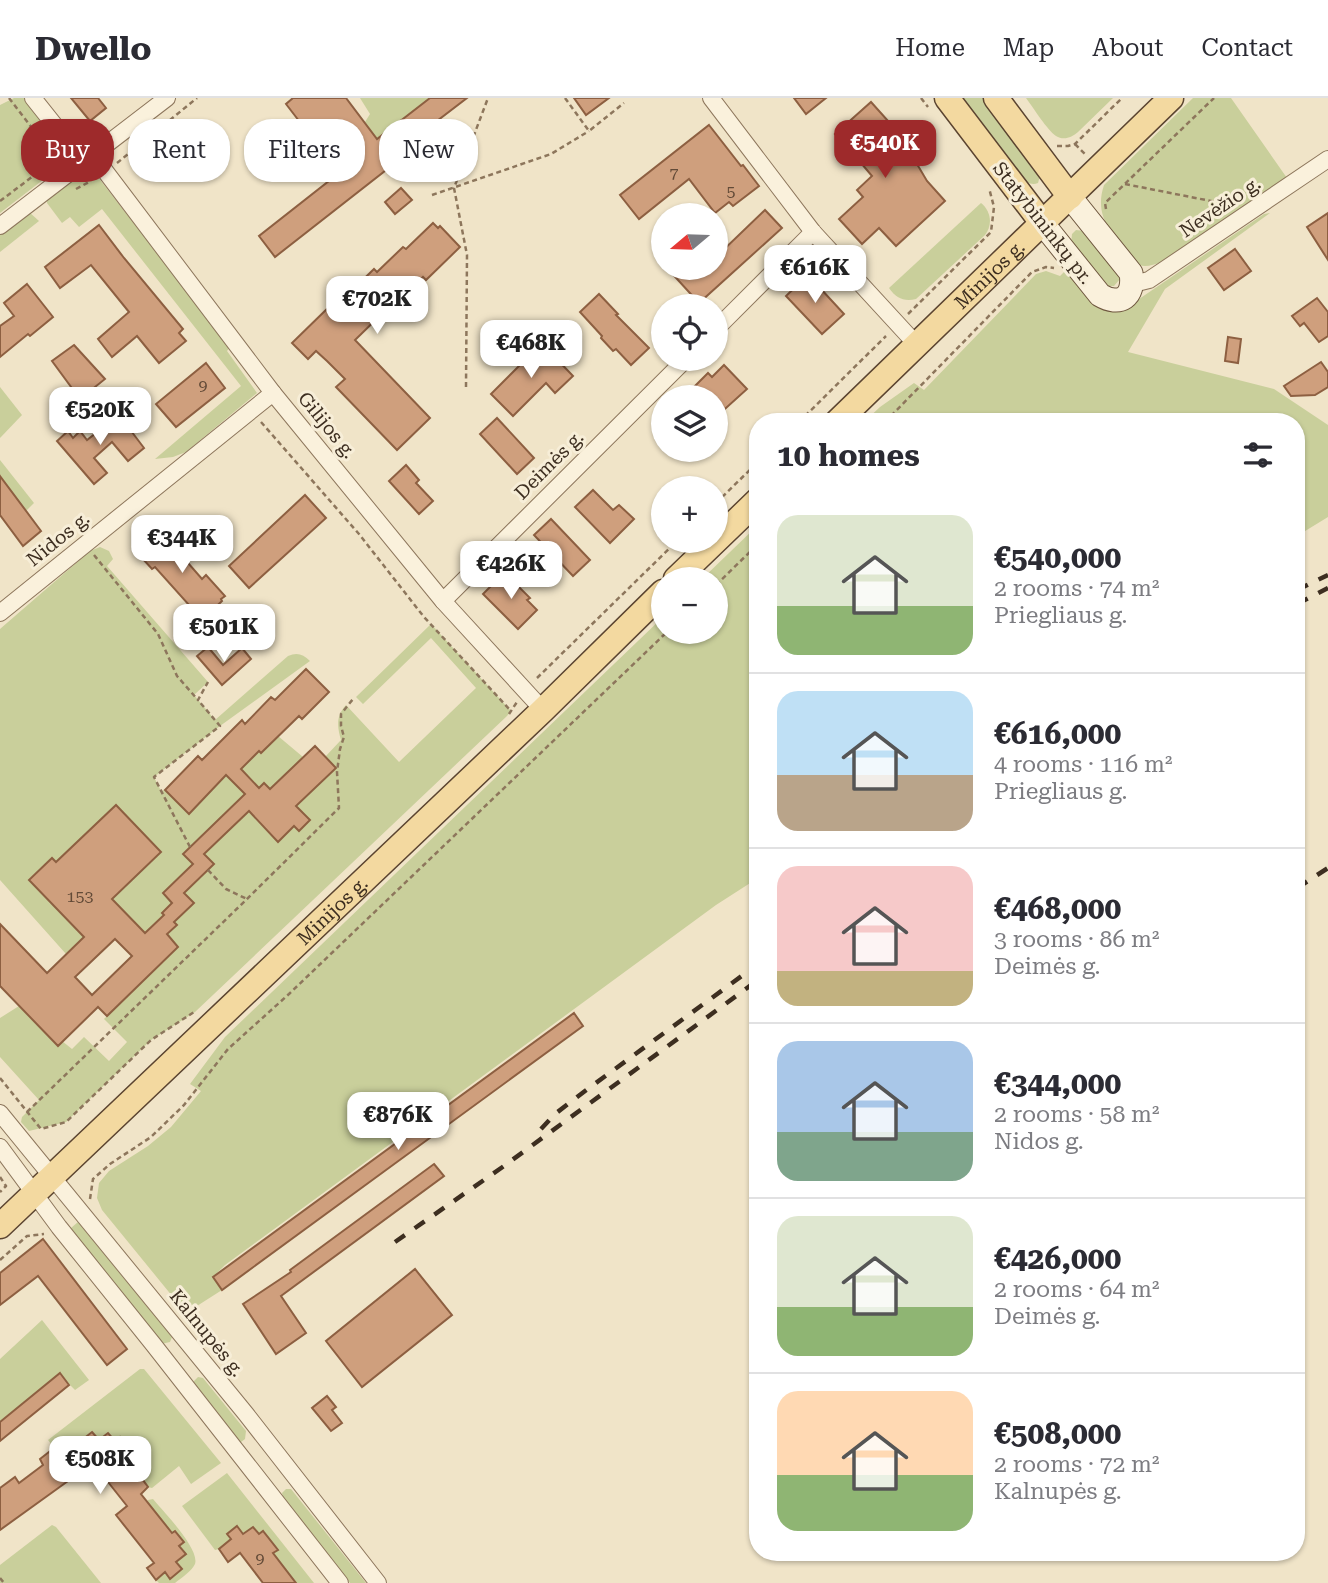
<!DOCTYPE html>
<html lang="en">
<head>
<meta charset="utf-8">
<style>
  body { margin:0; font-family:"Roboto Serif",serif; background:#f2f2f3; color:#2b2b33; height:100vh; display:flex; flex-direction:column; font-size:26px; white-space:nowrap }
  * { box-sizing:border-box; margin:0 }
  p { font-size:23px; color:#7c7c81 }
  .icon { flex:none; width:38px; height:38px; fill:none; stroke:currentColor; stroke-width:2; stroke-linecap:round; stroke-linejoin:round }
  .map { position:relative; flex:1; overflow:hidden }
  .panel { position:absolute; left:749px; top:315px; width:556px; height:1148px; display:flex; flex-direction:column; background:#fff; border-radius:28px; box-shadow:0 2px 5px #0004 }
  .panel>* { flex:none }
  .top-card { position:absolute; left:21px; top:21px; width:623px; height:63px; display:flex; gap:14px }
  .needle { width:46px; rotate:251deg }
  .fabs { position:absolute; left:651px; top:105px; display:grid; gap:14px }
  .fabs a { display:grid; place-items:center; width:77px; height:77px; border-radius:50%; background:#fff; box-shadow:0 2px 5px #0004; font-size:35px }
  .price { position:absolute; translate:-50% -60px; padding:0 16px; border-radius:14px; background:#fff; color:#222; font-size:23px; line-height:46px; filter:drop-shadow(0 2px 4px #0008) }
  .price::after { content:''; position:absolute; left:50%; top:42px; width:21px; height:16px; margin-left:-10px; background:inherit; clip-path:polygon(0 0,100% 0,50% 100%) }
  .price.active { background:#9e2a2b; color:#fff }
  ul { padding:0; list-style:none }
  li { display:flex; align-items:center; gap:21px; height:175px; padding:0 28px }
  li+li { border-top:2px solid #e1e1e2 }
  li span { display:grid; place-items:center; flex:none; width:196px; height:140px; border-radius:21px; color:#555 }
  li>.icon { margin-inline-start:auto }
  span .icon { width:84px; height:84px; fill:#fffc; stroke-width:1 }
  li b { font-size:30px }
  h2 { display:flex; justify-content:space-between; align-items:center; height:84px; padding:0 28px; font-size:30px }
  .tag { padding:0 24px; border-radius:28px; background:#fff; box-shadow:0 2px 5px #0004; font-size:24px; line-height:63px }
  .tag.active { background:#9e2a2b; color:#fff }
  header { display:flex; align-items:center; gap:42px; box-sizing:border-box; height:98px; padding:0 35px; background:#fff; border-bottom:2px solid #e1e1e2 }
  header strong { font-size:33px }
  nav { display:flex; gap:38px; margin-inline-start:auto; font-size:24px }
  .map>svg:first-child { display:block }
  .green { fill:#c9cf9b }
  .building { fill:#cf9f7d; stroke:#8d5f41; stroke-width:2; fill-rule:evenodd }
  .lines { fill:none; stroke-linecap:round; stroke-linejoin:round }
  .street-casing { stroke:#8d765c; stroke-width:18 }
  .secondary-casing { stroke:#6f573f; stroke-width:25 }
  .primary-casing { stroke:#5b4430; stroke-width:27 }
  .path { stroke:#8d765c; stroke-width:2.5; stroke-dasharray:5 3.5; stroke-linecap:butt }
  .street { stroke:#faf1dc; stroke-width:16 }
  .secondary { stroke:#faf1dc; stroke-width:23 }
  .primary { stroke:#f3d9a0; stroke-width:24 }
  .rail { stroke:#3d2e20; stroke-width:4.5; stroke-dasharray:12 12; stroke-linecap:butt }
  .labels { text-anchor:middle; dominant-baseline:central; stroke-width:6; stroke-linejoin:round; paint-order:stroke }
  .number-label { font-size:16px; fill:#624a37 }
  .street-label { font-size:19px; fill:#3d2e20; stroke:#f7eed8 }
</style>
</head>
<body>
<header>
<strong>Dwello</strong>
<nav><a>Home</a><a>Map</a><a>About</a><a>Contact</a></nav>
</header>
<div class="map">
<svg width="1328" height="1485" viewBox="0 0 1328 1485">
  <rect width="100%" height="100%" fill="#f0e4c8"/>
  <g class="green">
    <path d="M14,0h11l35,46 -9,8 10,14 -61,47v-108z"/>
    <path d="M360,0h70l-53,41 -12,-17 5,-8z"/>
    <path d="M960,0h26l54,78 -2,7c-6,3 -12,-1 -17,-4z"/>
    <path d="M1026,0h87l-35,34c-6,5 -14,9 -22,4 -8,-5 -24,-30 -30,-38z"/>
    <path d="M1193,0h38l56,80 -125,84c-12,4 -20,7 -30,-1 -18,-26 -39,-43 -28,-76z"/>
    <path d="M94,74l136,175 -3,4 30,42 -71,59 -13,5 -18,2 86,-73 -139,-177 -23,18 -9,-10 -8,6 -15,-20v-4l16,-15z"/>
    <path d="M981,105c10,8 12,22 4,32l-69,64c-12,3 -20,-1 -27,-11z"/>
    <path d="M29,114l10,9 -39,31v-18z"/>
    <path d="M1270,115l-105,76 -37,63 146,37 54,36v92l-31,19v-114h-433l16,-15 34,-24 10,7 112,-116 10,-3 14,5 7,-7c14,18 27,44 53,43l144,-98z"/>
    <path d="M1076,132l8,1 36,43v5l-6,7h-9l-34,-42 1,-10z"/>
    <path d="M0,289l22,28 -22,23z"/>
    <path d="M0,362l34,43 -8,8 -26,-35z"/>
    <path d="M758,427v353l-42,27 -491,360 -12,12 9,13 -36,23 -84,-103 -5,-12 2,-15 10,-12 39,-25 23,-19 30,-36 -11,-7 35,-47 438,-420v15h53v-53h-14z"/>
    <path d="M100,449l9,4 4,8 -6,7 101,116 -14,13 21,25 73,-64c9,-4 15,-2 22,5l-90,65 -66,51 7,14 4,-1 24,23 37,-38 5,4 28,-28 2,2 17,-17 25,21 -25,24 -2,14 -12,-12 -5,5 -8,-9 -5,14 -63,60 10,11 -30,29 9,10 -10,10 2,2 -19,18 -33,-34 48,-47 -104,10 -5,-4 -22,21 47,50 15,1 -25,24 -66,-74v-251l90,-78z"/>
    <path d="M431,526l80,87 -4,5 -312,296 -44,28 -85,82 -37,9 -8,-9 1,-5 17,-17 -39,-43v-39l19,-12 38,40 5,-5 10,8 12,-12 25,24 18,-19 -23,-23 74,-72 -11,-13 10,-9 -3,-3 20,-19 -10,-10 30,-29 -10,-10 45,-43 29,30 16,-15 5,4 -3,-24 39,-38 -10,-11 16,-17c-4,-14 -5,-24 5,-35l53,57 77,-74 -45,-50 -68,66 -7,-7z"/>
    <path d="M78,1124l94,115 -2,5 -9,2 -89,-113 -1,-3z"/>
    <path d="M42,1222l47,60 -14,10 -16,-16 -59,48v-63z"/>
    <path d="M140,1271h4l77,94 -30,21 -12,-18 -27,22 -4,-1 -24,-37 4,-3 -8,-10 -5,4 -7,-8 -9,7 -7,-8 -13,10 6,7 -27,3 -10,-12z"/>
    <path d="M198,1279l5,1 43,53 -1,8 -4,3 -3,-1 -44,-56v-4z"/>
    <path d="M227,1375l87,110h-22l2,-2 -21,-28 4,-4 -13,-18 -5,3 -6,-7 -10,7 -7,-7 -9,7 4,5 -12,10 -4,1 -33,-44z"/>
    <path d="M286,1391h5l75,94h-16l-67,-86 -1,-4z"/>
    <path d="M153,1401c10,12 47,50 42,65 -3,7 -14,14 -20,19h-16l-3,-3 9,-8 17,-3 -6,-7 3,-16 5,-4 -12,-9 -6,-7 -3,2c-4,-11 -8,-21 -19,-24l4,-4z"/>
    <path d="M52,1427l4,2 45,56h-101v-18z"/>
  </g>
  <g class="building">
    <path d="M71,0h27l8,10 -16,13z"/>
    <path d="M293,0h53l31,41 53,-41h37l-77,59 5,6 -120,94 -16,-21 80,-63 -53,-69z"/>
    <path d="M574,0h35l-23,17z"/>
    <path d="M794,0h32l-20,16z"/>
    <path d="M871,4l27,30 29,49 18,20 -49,45 -17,-18 -17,16 -23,-25 24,-22 -6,-7 15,-14 -16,-19 -7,7 -9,-10 7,-6 -12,-14z"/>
    <path d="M709,27l32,41 2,-1 16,21 -26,20 -4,-4 -14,11 -26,-34 -50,40 -19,-24z"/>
    <path d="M401,90l11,12 -17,14 -10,-12z"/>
    <path d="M765,112l17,18 -83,75 -32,-35h49v-11z"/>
    <path d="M1328,115v47l-21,-33z"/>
    <path d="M433,125l5,5 2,-2 20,21 -34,33 -3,-3 -27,27 -2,-2 -39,38 75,78 -33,32 -61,-63 9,-8 -18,-18 -11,-10 -8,8 -16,-16 38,-37 3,3 41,-40 3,3 26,-25 3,2z"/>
    <path d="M99,127l25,33 59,71 -4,4 7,8 -27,22 -22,-27 -25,21 -14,-18 31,-27 -38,-47 -31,23 -15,-21z"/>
    <path d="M1235,151l16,22 -27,19 -16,-22z"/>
    <path d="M808,177l36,39 -22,20 -36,-38z"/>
    <path d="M27,186l26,33 -23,19 -2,-2 -28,23v-31l14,-10 -10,-13z"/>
    <path d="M599,196l19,20 -2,1 33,33 -18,17 -15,-16 -3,2 -12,-13 1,-2 -22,-24z"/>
    <path d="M1317,200l11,14v24l-9,6 -15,-19 -4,3 -8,-10z"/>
    <path d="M1228,239l13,2 -3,24 -13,-2z"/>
    <path d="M74,247l31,34 -25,20 -28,-38z"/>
    <path d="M533,248l11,12 6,-6 23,24 -18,17 -9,-10 -33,33 -22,-22 34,-34 -3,-3z"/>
    <path d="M1321,264l7,10v15l-13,8 -24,1 -7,-10z"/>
    <path d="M206,265l19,25 -49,39 -20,-23z"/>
    <path d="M724,267l23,24 -31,28v-20h-15l-9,-8 16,-16 4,4z"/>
    <path d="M119,317l25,33 -16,13 -16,-19 -18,16 13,15 -13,11 -37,-43 11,-10 5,7 7,-7 7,9z"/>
    <path d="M497,320l37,40 -17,16 -37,-40z"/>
    <path d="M406,367l13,15 -3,3 17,18 -14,13 -30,-33z"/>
    <path d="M0,378l41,55 -18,15 -23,-31z"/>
    <path d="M593,392l20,20 6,-5 15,14 -24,24 -35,-36z"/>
    <path d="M305,397l21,23 -77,70 -20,-22z"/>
    <path d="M551,421l39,41 -17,16 -39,-41z"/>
    <path d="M166,433l19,21 -4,3 21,24 4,-4 19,21 -4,3 1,2 -19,18 -3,-3 -3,3 -10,-11 3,-2 -35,-39 -3,2 -10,-11 2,-2 -5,-5 20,-17 1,2z"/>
    <path d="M502,477l9,9 2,-3 17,17 -3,2 10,10 -19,19 -35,-35z"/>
    <path d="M208,549l15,18 19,-17 9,11 -29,26 -25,-29z"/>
    <path d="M306,571l23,23 -27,27 -3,-3 -38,37 -2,-2 -18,18 18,19 5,-5 6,6 45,-43 21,22 -40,38 14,14 -11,11 -5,-5 -16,16 -29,-31 -45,43 10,10 -30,29 10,10 -20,19 3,3 -10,9 11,13 -71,69 -9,-9 -40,39 -58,-60v-62l47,49 37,-36 -55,-57 23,-22 4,4 60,-57 45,47 -49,47 33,34 19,-18 -2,-2 10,-10 -9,-10 30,-29 -10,-10 62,-60 -19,-19 -37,39 -24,-24 33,-34 4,4 40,-40 3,4 26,-27 4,3zM115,841l17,17 -40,39 -17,-18z"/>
    <path d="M574,915l9,13 -361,264 -9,-13z"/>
    <path d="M434,1066l10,12 -163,120 25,37 -30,21 -33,-50 48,-32 -1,-2z"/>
    <path d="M43,1141l84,110 -20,16 -69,-89 -38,29v-32z"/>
    <path d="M415,1171l37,46 -90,72 -36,-46z"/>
    <path d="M60,1275l9,12 -69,56v-19z"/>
    <path d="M327,1298l9,11 -4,3 10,13 -11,8 -19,-23z"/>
    <path d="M92,1334l7,8 9,-7 7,8 5,-4 8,10 -4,3 22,27 -3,3 5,7 -7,7 31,39 3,-2 9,11 -5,4 7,8 -10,8 6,7 -12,10 -5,-7 -9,8 -9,-12 7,-5 -38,-48 11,-9 -34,-43 -93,67v-42l15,-11 4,6 24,-18 -3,-6 14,-11 4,4 8,-6 3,4z"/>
    <path d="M237,1428l6,8 10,-7 6,7 4,-3 15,19 -5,3 23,30h-33l-23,-30 -12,9 -9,-13 12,-10 -4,-5z"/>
  </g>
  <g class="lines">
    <defs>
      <g id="street">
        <path d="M33,0l51,64"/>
        <path d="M711,0l102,134 103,112"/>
        <path d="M93,57l180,238 170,208 100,109"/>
        <path d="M0,128l167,-128"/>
        <path d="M1133,186l16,-4 179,-121"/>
        <path d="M716,231l97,-97"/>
        <path d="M443,503l243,-242"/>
        <path d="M0,515l273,-220"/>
        <path d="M0,1015l246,301 132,169"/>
        <path d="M0,1049l59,80 94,117 187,239"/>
      </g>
      <path id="secondary" d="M1043,126l57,71c20,12 35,2 31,-22l-61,-76"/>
      <g id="primary">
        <path d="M947,0l96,126"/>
        <path d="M996,0l74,99"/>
        <path id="s1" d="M837,324l334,-324"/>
        <path d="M676,481l82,-79"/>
        <path id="s2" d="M0,1128l543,-516 120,-118"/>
      </g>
    </defs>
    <use href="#street" class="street-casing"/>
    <use href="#secondary" class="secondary-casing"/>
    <use href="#primary" class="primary-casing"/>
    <g class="path">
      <path d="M9,0l47,61 4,-2"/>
      <path d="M565,0l24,33 35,-28"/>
      <path d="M921,0l7,9"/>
      <path d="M1075,46l10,10"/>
      <path d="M1057,48h11l7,-2 47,-46"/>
      <path d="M117,65l80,-65"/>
      <path d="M1125,86l106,21"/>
      <path d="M76,91l15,-8"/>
      <path d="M432,97l119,-41 38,-23"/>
      <path d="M0,103l56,-42"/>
      <path d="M1106,111l-1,-6 109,-105"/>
      <path d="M908,216l83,-82 3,-25 -5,-19"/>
      <path d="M466,289l1,-132 -13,-67 34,-90"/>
      <path d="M261,324l98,112 65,83 87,94"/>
      <path d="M799,324l87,-86"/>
      <path d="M885,324l147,-150 14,-5 8,1"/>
      <path d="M716,405l42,-41"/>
      <path d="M94,457l64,79 19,42 21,24 10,-18"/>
      <path d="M716,487l42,-41"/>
      <path d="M537,580l140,-137"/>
      <path d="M509,616l8,-12"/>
      <path d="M190,749l-36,-70 66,-51 -22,-26"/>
      <path d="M208,772l18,19 21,10"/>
      <path d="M0,980l41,51 25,-7 85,-82 43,-28"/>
      <path d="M27,1014l220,-213 92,-91 -2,-36 3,-23 4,-12 -3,-11v-12l12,-15"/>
      <path d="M0,1079l6,9 -6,6"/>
      <path d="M90,1101l3,-20 17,-15 41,-27 33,-32 44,-56 61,-55 378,-362"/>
      <path d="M0,1162l27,-24 17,-2"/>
      <path d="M0,1480l4,5"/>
    </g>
    <use href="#street" class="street"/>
    <use href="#secondary" class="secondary"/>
    <use href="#primary" class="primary"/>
    <g class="rail">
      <path d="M1297,492l31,-15"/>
      <path d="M1297,506l31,-16"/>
      <path d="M1297,790l31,-20"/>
      <path d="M541,1031l14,-15 30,-23 173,-127"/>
      <path d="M395,1144l109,-76 254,-186"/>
    </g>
  </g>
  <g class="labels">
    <g class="number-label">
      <text x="674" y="74">7</text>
      <text x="731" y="93">5</text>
      <text x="203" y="287">9</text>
      <text x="80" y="798">153</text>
      <text x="260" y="1460">9</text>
    </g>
    <g class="street-label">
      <text transform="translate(1220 109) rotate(-34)">Nevėžio g.</text>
      <text transform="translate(1043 125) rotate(52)">Statybininkų pr.</text>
      <text stroke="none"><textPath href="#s1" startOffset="212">Minijos g.</textPath></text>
      <text transform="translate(327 327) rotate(51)">Gilijos g.</text>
      <text transform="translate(549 367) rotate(-45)">Deimės g.</text>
      <text transform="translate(58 441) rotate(-39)">Nidos g.</text>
      <text stroke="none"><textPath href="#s2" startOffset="458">Minijos g.</textPath></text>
      <text transform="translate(207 1235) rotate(51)">Kalnupės g.</text>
    </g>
  </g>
</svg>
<div class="fabs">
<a><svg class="needle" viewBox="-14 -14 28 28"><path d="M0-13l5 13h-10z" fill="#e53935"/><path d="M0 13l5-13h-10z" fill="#7c7c81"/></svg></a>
<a><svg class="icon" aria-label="locate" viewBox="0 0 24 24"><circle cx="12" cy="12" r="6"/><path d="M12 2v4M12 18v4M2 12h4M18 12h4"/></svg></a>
<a><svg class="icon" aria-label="layers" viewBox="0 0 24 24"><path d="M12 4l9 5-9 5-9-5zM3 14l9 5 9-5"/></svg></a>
<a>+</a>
<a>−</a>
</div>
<b class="price active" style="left:885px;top:82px">€540K</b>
<b class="price" style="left:815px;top:207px">€616K</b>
<b class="price" style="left:377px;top:238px">€702K</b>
<b class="price" style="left:531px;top:282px">€468K</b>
<b class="price" style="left:100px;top:349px">€520K</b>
<b class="price" style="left:182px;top:477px">€344K</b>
<b class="price" style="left:511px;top:503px">€426K</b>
<b class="price" style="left:224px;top:566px">€501K</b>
<b class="price" style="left:398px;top:1054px">€876K</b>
<b class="price" style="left:100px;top:1398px">€508K</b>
<div class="top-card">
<a class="tag active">Buy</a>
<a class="tag">Rent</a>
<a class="tag">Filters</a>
<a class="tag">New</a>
</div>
<section class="panel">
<h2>10 homes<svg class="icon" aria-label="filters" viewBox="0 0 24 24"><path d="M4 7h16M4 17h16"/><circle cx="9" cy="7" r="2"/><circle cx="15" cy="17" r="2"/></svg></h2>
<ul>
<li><span style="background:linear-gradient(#dfe7d0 65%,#8fb573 0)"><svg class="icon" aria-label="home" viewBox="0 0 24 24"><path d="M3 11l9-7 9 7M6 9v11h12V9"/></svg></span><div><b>€540,000</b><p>2 rooms · 74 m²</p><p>Priegliaus g.</p></div></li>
<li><span style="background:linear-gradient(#bfe0f5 60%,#b9a48a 0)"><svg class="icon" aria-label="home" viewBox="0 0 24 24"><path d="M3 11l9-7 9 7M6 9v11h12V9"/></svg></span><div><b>€616,000</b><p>4 rooms · 116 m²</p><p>Priegliaus g.</p></div></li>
<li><span style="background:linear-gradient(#f6c9c9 75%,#c2b280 0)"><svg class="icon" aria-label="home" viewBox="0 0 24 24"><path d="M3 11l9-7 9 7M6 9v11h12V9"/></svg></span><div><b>€468,000</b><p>3 rooms · 86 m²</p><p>Deimės g.</p></div></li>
<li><span style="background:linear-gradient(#a9c7e8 65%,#7fa58c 0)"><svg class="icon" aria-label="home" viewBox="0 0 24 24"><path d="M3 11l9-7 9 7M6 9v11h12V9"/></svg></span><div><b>€344,000</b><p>2 rooms · 58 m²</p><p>Nidos g.</p></div></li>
<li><span style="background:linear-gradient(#dfe7d0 65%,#8fb573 0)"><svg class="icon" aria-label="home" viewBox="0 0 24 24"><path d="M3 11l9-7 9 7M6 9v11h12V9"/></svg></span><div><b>€426,000</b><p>2 rooms · 64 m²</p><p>Deimės g.</p></div></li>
<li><span style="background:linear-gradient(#ffd9b3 60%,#8fb573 0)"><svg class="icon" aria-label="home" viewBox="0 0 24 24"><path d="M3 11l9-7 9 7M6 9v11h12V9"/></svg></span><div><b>€508,000</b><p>2 rooms · 72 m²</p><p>Kalnupės g.</p></div></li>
</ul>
</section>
</div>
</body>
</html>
